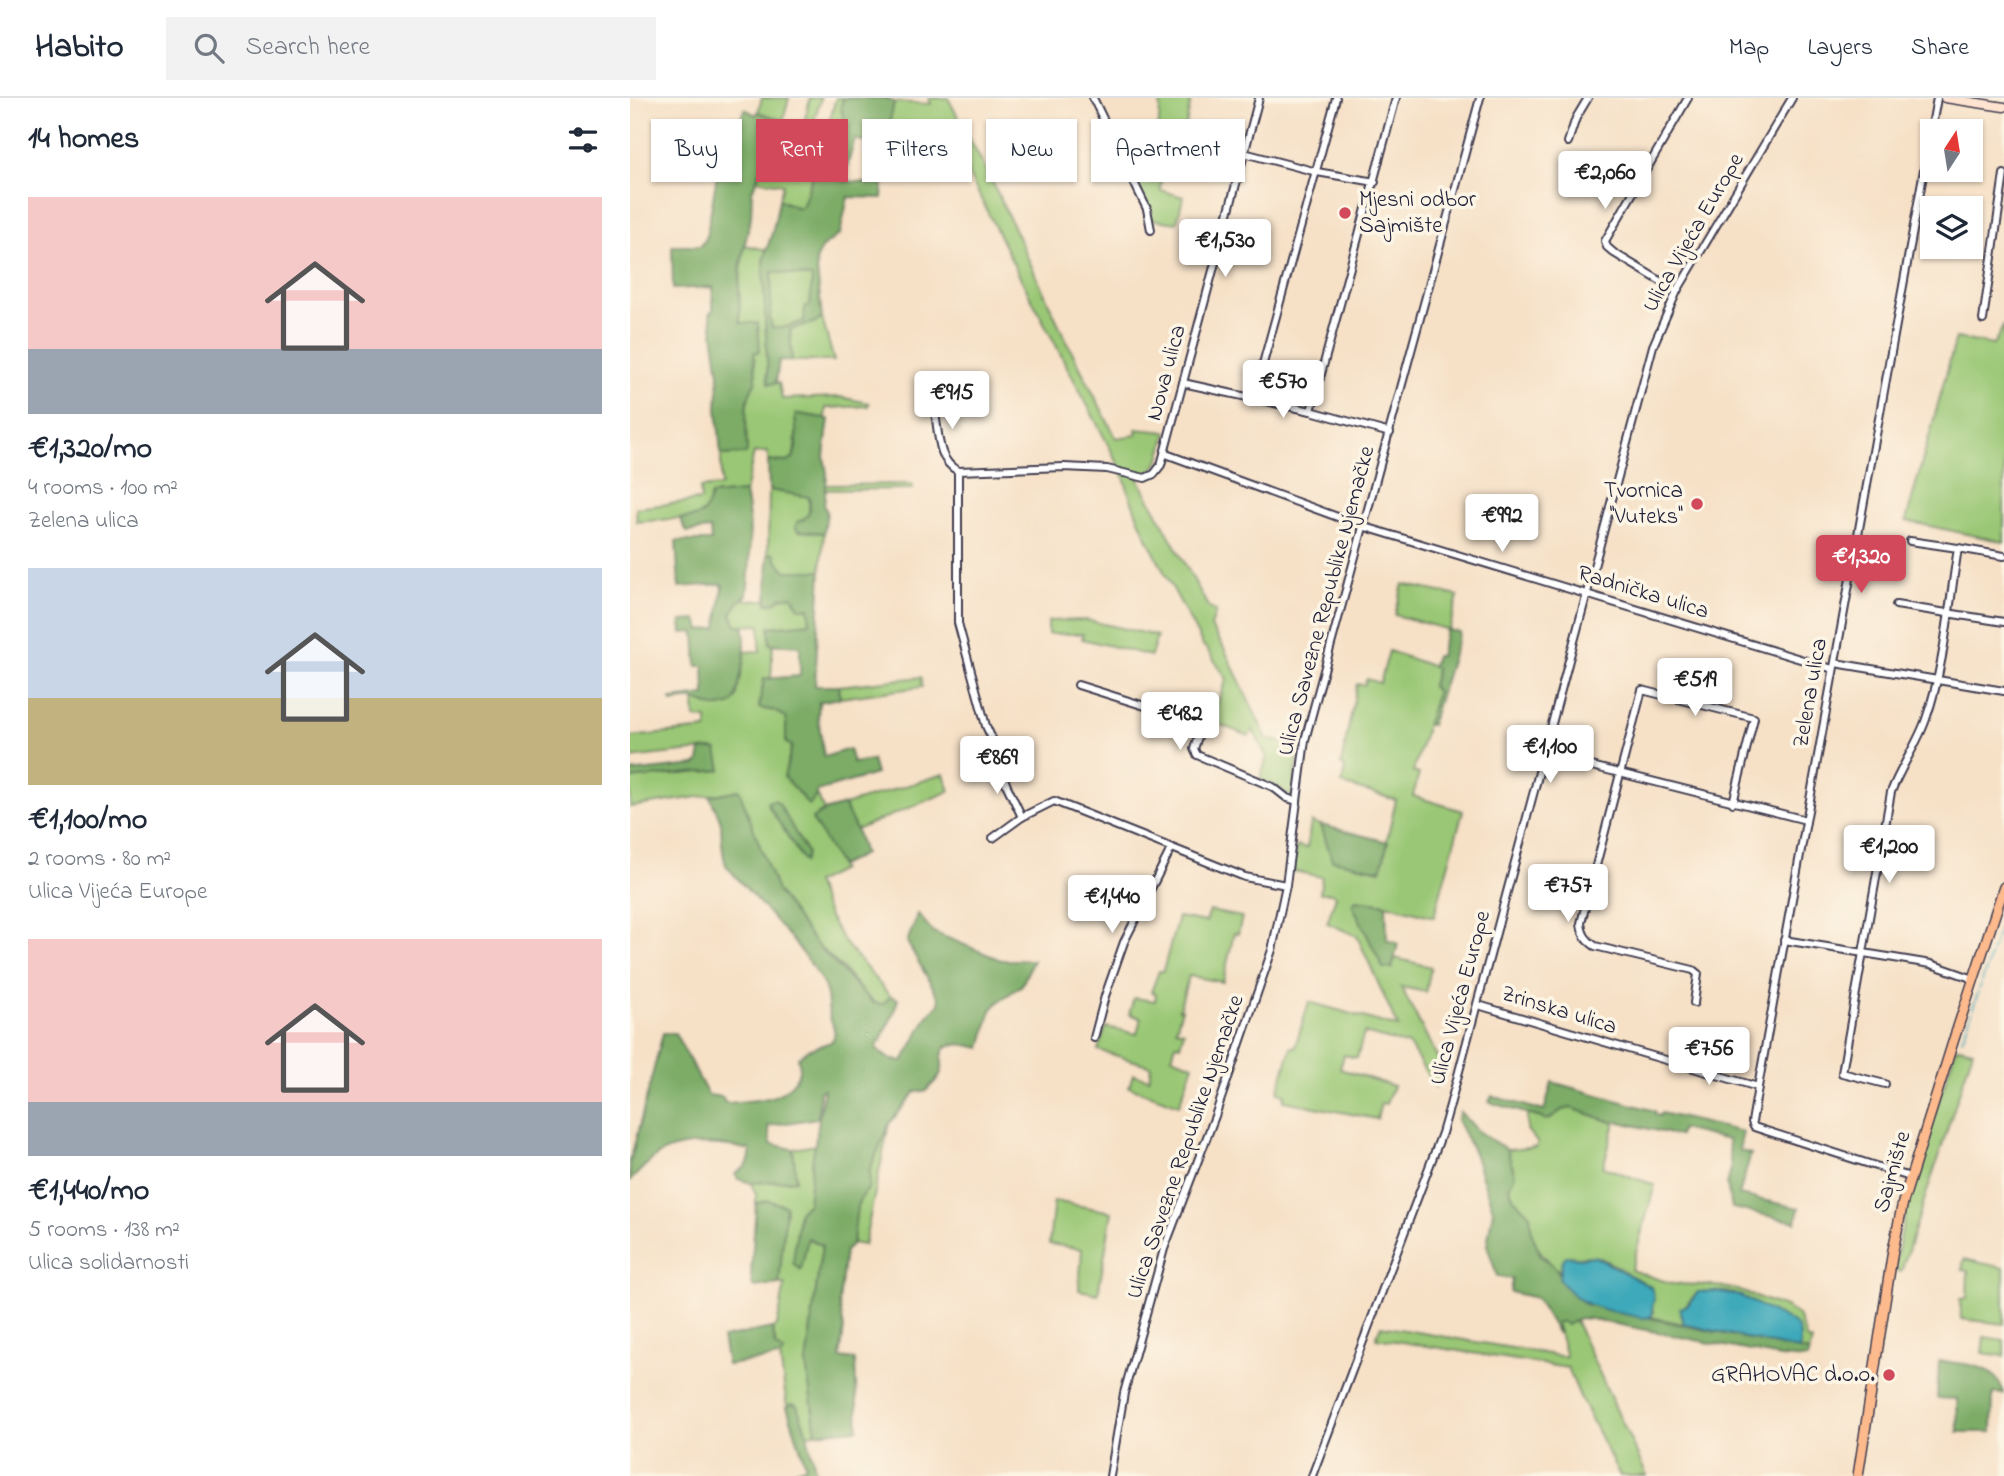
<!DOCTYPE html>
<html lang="en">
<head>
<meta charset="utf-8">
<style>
  body { margin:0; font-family:"Indie Flower",sans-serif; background:#f2f2f3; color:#1f2937; height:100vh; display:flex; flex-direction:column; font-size:26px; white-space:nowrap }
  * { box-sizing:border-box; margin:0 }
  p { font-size:23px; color:#747a83 }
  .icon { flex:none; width:38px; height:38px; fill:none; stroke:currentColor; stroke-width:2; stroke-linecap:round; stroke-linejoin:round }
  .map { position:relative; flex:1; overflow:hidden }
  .sheet { display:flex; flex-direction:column; background:#fff; width:630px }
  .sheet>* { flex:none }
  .guide { position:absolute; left:21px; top:21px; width:665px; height:63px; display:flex; gap:14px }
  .needle { width:46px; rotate:12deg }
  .controls { position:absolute; left:1290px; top:21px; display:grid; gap:14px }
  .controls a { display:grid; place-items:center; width:63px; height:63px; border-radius:0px; background:#fff; box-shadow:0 2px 5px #0004; font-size:35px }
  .price { position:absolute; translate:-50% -60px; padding:0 16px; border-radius:7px; background:#fff; color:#222; font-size:23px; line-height:46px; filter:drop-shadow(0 2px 4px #0008) }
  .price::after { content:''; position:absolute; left:50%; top:42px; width:21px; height:16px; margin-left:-10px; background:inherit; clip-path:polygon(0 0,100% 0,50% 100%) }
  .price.current { background:#d1495b; color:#fff }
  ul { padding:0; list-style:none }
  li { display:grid; align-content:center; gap:14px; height:371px; padding:0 28px }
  li span { display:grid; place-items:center; height:217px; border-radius:0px; color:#555 }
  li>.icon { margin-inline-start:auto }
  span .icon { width:126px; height:126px; fill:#fffc; stroke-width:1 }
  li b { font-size:30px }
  h2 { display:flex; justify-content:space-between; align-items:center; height:84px; padding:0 28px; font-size:30px }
  .tag { padding:0 24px; border-radius:0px; background:#fff; box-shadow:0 2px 5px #0004; font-size:24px; line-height:63px }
  .tag.current { background:#d1495b; color:#fff }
  header { display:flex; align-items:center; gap:42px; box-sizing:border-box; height:98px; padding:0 35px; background:#fff; border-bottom:2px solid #e0e1e3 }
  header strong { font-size:33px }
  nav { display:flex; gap:38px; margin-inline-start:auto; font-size:24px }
  .search { width:490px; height:63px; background:#f2f2f3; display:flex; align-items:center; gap:18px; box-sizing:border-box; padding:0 24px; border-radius:0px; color:#747a83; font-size:26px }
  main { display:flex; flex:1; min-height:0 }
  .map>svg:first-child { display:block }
  .green { fill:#9ac775; stroke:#5e7458; stroke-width:2 }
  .forest { fill:#7bac66; stroke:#4e6750; stroke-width:2; fill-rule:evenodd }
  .water { fill:#3ca9ba; stroke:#2f667a; stroke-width:2 }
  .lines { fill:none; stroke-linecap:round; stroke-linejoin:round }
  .stream { stroke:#3ca9ba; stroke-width:2 }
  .minor-casing { stroke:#423e50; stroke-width:10 }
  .secondary-casing { stroke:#423e50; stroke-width:11 }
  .primary-casing { stroke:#423e50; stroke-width:12 }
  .minor { stroke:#fff; stroke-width:6 }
  .secondary { stroke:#fee3d1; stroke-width:8 }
  .primary { stroke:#fcba8d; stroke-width:9 }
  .poi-dot { fill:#d1495b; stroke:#fcf5e5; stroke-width:2.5 }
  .labels { text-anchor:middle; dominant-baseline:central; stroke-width:7; stroke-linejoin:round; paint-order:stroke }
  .poi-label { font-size:23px; fill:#22223b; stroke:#fcf5e5; text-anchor:end }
  .street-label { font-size:23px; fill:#22223b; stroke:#fcf5e5 }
</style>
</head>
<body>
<header>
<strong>Habito</strong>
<div class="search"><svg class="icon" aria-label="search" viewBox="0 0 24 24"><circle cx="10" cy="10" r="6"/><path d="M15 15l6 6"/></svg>Search here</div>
<nav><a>Map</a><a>Layers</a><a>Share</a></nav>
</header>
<main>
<section class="sheet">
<h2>14 homes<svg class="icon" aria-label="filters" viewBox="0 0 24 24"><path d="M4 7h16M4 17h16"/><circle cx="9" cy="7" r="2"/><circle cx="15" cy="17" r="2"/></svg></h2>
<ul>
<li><span style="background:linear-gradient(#f6c9c9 70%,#9aa5b1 0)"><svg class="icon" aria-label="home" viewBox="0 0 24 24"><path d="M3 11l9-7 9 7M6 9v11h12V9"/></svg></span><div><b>€1,320/mo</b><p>4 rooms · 100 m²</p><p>Zelena ulica</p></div></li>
<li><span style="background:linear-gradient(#c9d6e8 60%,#c2b280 0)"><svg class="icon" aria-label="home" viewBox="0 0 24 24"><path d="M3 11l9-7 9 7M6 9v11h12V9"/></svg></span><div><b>€1,100/mo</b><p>2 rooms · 80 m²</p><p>Ulica Vijeća Europe</p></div></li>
<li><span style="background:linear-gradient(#f6c9c9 75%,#9aa5b1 0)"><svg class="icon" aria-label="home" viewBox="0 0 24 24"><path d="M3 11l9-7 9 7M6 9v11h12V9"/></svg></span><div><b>€1,440/mo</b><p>5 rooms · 138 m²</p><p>Ulica solidarnosti</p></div></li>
</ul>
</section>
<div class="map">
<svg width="1374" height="1378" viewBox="0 0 1374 1378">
  <rect width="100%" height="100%" fill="#fcf5e5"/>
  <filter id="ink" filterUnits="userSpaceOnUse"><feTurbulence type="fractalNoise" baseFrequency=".0143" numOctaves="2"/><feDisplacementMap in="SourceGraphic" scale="14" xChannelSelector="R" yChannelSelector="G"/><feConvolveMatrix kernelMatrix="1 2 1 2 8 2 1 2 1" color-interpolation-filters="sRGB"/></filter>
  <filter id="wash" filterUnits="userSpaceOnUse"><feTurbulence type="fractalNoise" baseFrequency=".00686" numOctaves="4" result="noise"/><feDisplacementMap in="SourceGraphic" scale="28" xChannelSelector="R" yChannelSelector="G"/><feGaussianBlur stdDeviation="1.57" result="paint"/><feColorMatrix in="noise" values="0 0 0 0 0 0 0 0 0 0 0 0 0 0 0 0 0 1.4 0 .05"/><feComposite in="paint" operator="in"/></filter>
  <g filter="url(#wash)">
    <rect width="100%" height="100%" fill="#f6e0c6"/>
    <g class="green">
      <path d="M132,0h27l-6,23 20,6 7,-29h11l-15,49 14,6 16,-55h7l-2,9 5,23 -11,28 -15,-5 -17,52 -3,3 -21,-8 4,-16 -26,-4 23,-60 -22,-8z"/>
      <path d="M299,0h19l44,83 73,157 51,100 21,-3 -1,-6 31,3c-6,23 -5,36 -29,46l71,130 7,3 -5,16 13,21 43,91 33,7 -8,49 -3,1 -9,-8 -20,-9 7,-22 -14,-27 -4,6 -39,-15 17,-42 -21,-31 -3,-2c-26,-53 -66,-116 -80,-173l-103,-196 -67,-134 -67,-3 -1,8 -7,-2 6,-22h5l5,-22 37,2z"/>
      <path d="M531,0l30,2 -5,26h-4l-5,41 -13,-1 -4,24 23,7 -6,26 -28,-4 -24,-56 34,3 2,-22 -4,-1z"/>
      <path d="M114,147l23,5 -4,11 5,122h11l3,16 58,-2 29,6 -1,3 -42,2 -1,10 -25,-4c-6,14 -3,29 -7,44l-6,4 -19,-1v-9l-14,1 -9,39 -34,3 -3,14 -12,8 -59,5 -1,-14 65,-8 -1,-12 21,-2v-31l25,-2c1,-24 -5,-51 10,-72l-2,-28 6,-2 -20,-28 -1,-35z"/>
      <path d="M142,173l41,6 -3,30 -6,14 -21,7h-11l-2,-11z"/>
      <path d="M192,220l12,43h-42l-2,-31c10,-5 25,-5 32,-12z"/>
      <path d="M1374,227v217l-98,-21 50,-183 37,7z"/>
      <path d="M282,386l1,5 -88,1 1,-5z"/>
      <path d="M139,392l40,7v18l-10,16 25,2 -3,38h-35l-10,-11 -2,-7 -6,1z"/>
      <path d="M773,486l55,12 -9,34 -54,-15z"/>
      <path d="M162,498l17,12 1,16 -40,19 3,1 -2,34 -7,1 -5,29 16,3 11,7v25l6,2 -8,32 25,28 8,-11 7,17 -6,3 23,56 -26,13 14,34 16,26 45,53 -5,8 -6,1 -13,-9 -23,-27 -28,-26 -39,-52 -37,-100 -109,16v-28l90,-9 -9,-21 -81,9v-21l77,-8v-10l-12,-1 -1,-18 42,-2 9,-46 15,-1v-26l-24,1 -5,-12c4,-8 6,-13 14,-16l3,2h19v4l13,-6z"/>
      <path d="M456,522l71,16 -6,20 -69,-17 1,-5h-35v-13z"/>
      <path d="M759,553l48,17 -5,18 5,6 -24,80 6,2 -6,22 50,15 -29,106 -48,-13 -30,-4 36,68 3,-10 36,9 -5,25 -25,-5 44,85 -10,15 -26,-42 -45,-12 -7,25 -13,-3 -4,14 53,17 -7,18 -5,-1 -4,16 -93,-18 1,-7 -7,-2 13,-45h4l14,-45 89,25 -41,-91 -30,-13 9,-27 -5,-3h-11l2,-16 -30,-6 5,-25 10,2 4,-26 10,3 11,35 48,10 16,-70 -54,-16 3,-17 -4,-2 16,-81 7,1 3,-6 13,4z"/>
      <path d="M291,579l1,10 -82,11 -1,-12z"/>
      <path d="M314,676l6,17 -94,39 -12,-25z"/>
      <path d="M580,813l32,6 -4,17 -4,-1 -11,49 -34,-6 -10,33h3l-6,20 8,2 -4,14 -4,-1 -4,13 21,8 -14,40 -50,-18 4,-13 16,5 2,-13 -53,-16 8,-23 31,7 4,-16 -12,-4 5,-16 21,3 1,-7 -5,-2 8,-21h4l15,-54 28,5z"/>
      <path d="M1330,949l13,3 -72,222 -7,-2 15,-77 47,-145z"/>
      <path d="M941,1010l44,15 -12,44 52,18 -24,85 42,14 37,1 24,4 51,18 13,8 9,25 5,1 -3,11 -10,-2c1,-6 2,-15 -1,-21 -3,-6 -58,-34 -67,-36 -11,-3 -22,-2 -33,-1l-18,19 4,13 -33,-7 2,-5 -11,-31c-16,-6 -28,-19 -45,-24 -9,-3 -17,2 -27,-1l-8,5 -3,11c-18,-20 -30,-26 -29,-57l-16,-16 -5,-13 6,-11 -8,-25 30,-3v-5l-10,-12v-16l21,6 14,-10z"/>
      <path d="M259,1026l-25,121 -13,-2 6,-37 3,-7 9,-11 1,-19z"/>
      <path d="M186,1047l-8,58 -9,9 -2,10 11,16 14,7 -16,119 10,69 -9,1 -10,-28 -5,-2 -5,3 -7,-50 4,-5 -8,-6 -4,-18 5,-2 8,-42h-6l7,-78 -19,-6 -11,4v-9l-5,-12 45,-3 -3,-31z"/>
      <path d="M424,1103l58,11 -14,82 -19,-4 3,-41 -33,-5z"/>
      <path d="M1334,1161l40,9v56l-43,-5 -1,-20 7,-1 1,-27 -6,-1z"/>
      <path d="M945,1222l72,156h-27l-39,-77 -13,-31 -192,-30 5,-12 185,31 -10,-35h7l4,2z"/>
      <path d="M1354,1239l20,3v16l-22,-3z"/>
    </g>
    <g class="forest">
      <path d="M213,0h42l9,4 -5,23h-5l-6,21 -23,-7 -12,42 40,3 -1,14 -34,-1 -8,37 -18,13 -6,13 6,58c-7,7 -22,7 -32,12l2,31 -13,-1 -3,23 -8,1 -5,-123 10,-31 6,-30 20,8 4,-3 17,-52 15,4 11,-27 -5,-23zM142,174l40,5 -2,29h-5l-1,15 -21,7h-11l-2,-11z"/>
      <path d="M115,11l11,6 2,-3 23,8 -29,71 -1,26 -10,44 -2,27 1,35h18l2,28 -6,2 2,28c-14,20 -9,46 -9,70l-1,3 -25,1 -4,-47 2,-34 -9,-62 3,-1v-24l-40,2 -1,-43h28l6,-7 14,-81 7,-16 7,-7z"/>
      <path d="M170,316l29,5 -5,37 3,18 -3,32 3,6 -3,21 -25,-2 -4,-4 2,-5c13,-4 14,-12 12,-25l-40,-7 -1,-29 19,1 6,-4 4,-14 -2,-29z"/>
      <path d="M115,394c7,34 6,69 2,103l-8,6 -8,13 5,11h7c6,24 -2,49 -7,73l-4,6c-24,7 -18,1 -38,-4 -6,-1 -16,1 -22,2l-1,-3 34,-4 -1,-29h-7l-2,-34 -13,1 -1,-12 16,-1 4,10 16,-2 6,-44 -44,3 -3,-46h35l-1,-12 -23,3 -7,-13c24,-3 24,-2 31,-24z"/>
      <path d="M144,455l2,7 10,11h35l-6,115h24l1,12 -21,4 -1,15 6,40 25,-8 4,14 19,-3 4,14 -59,17v3l-8,11 -25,-28 8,-31 -6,-3v-25l-11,-7 -16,-3 5,-29 36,-3v-30l-30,-2 -1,-17 41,-4 -1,-15h-10l-7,-12 -11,2 -4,4 -10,2 1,-50z"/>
      <path d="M816,532l14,2 -29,93 -4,-1 10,-32 -5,-6 4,-17 -4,-3 4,-10h4z"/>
      <path d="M81,651l6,1 4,20 -91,9v-7l65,-7 4,-3 2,-12z"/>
      <path d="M109,692l38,101 38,52 58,60 11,1 6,-8 8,3 -5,16 -17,33c7,8 16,14 27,13l24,-44 12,-13v-6l-32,-56 11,-28 15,18 68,28h32l-11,25 -24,17 -7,8 -10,38c-12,-2 -38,-11 -39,9 -1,4 1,8 0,12 -1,9 -11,16 -17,23l-9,-1 -27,33 -19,45 -1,19 -9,11 -3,7 -4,36 -8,9 -6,52 5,25 -4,30 15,2 3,69 -42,4 -10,-69 16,-119 -14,-7 -7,32 -8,-7 6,-51 9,-9 4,-41 12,-73 -4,2 -2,27 -50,8 3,18 22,5 3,31 -45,3 -13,-4 -3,-5c11,-7 16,-10 15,-24 -28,-6 -60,-10 -87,2 -11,5 -24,20 -33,29v-19l33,-129h12l33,62 15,2 1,5 5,1c12,-2 27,-2 39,-5 17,-4 37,-21 30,-40l9,-8 24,-8c7,-9 2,-15 -1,-24 -3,-10 -1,-22 -6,-32 -21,-41 -69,-85 -98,-121 -5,-15 -4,-27 -5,-42 -1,-7 -9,-19 -11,-27z"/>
      <path d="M144,702l4,2 29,51 -3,9 -36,-57 -1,-3z"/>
      <path d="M214,707l13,27 7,22 -24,12 -28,-47 12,-8z"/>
      <path d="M691,727l67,17 -7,28 -49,-10z"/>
      <path d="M726,802l30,4 1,36 11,4 -6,24h-9l-31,-64z"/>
      <path d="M922,984l103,29v3l5,2 1,-3 82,19 -4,18 12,4 -12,41 60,13 -3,14 -64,-14 -5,-23 4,-17 -3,-28 -47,-11 -2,7 -63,-15 -1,2 -44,-15 -9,2 -14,10 -59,-18 3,-6 52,15z"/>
      <path d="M830,1014l19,20 28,18 8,25 -6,12 5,12 16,16 2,19 9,22 16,13 5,14 23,21 224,48 -2,7 -27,-2 -189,-38 -12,-1 -12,7 -4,-3h-7l2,12 -22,-36 -26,-6 2,-13 -15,-3 -10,-31 6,-35 -19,-57 -17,-33z"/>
      <path d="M137,1102l19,6 -7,78 -26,3 -2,-12 5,-71z"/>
      <path d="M142,1230l4,18 8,6 -4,5 -53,8 -5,-27z"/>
      <path d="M1309,1263c26,3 57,2 65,33l-11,-1 -1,39h-34l-1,-33 -20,-1z"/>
      <path d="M162,1306l5,2 10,28 10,42h-35l24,-10 -19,-59z"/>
    </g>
    <g class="water">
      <path d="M936,1158l13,2 15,-2 57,31 3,10 -3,20 -8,1c-31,-7 -66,-9 -84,-40l3,-17z"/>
      <path d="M1084,1193l27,5 51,26c9,7 9,17 7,28l-115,-26 -4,-16 8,-3 10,-13z"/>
    </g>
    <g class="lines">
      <g class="stream">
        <path d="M1366,841l8,-24"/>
        <path d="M1361,854l4,-10"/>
        <path d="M1357,869l3,-11"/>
        <path d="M1352,883l4,-11"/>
        <path d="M1349,891l2,-5"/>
        <path d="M1343,910l5,-15"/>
        <path d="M1332,941l10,-27"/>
      </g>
    </g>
  </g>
  <g filter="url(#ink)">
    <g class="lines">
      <defs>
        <g id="minor">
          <path d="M463,0l54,111 4,21"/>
          <path d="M629,0l-98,367 -7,9 -9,4 -38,-9 -43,-2 -106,4v152l28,103 8,17 4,20 9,23 15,31 32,-16 191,76 41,8"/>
          <path d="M938,44l8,-24 12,-20"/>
          <path d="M614,55l73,19 58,10"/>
          <path d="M1047,193l-63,-38 -7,-6 -2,-6 83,-143"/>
          <path d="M1353,222l21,-146"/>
          <path d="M553,285l128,28 79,22"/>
          <path d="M623,302l83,-302"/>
          <path d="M302,310l3,5c4,21 2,47 23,58"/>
          <path d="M681,313l85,-313"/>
          <path d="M536,356l196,72 471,143"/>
          <path d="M1280,443l48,7"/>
          <path d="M1266,507l108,17"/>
          <path d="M1205,565l169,28"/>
          <path d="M448,587l121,38 2,4 -7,22 3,6 76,32 14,11 10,3"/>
          <path d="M914,656l262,66"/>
          <path d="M363,740l29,-21"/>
          <path d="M1154,842l147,24 43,15"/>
          <path d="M1064,905l4,-29 -5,-4 -98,-24c-9,-6 -13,-12 -14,-23l61,-233 112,28 -21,85"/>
          <path d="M848,907l280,82 -6,35 2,5 156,50"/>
          <path d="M464,940l11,-42 19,-54 47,-93"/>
          <path d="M1255,986l-43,-11 49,-281c10,-26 27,-49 35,-73 19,-54 23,-115 32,-171l46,8"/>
          <path d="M1128,989l179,-989"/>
          <path d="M480,1378l14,-83 40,-144 51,-133 57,-166 14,-65 19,-145 175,-642"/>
          <path d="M682,1378l130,-343 8,-28 203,-759 24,-55 115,-193"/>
        </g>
        <path id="secondary" d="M1315,0l59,9"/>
        <path id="primary" d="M1228,1378l35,-226 10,-48 50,-160 51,-155"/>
      </defs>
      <use href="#minor" class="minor-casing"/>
      <use href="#secondary" class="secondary-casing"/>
      <use href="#primary" class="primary-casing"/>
      <use href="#minor" class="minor"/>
      <use href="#secondary" class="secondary"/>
      <use href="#primary" class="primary"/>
    </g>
  </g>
  <g class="poi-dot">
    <circle cx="715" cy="115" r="7"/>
    <circle cx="1067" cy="406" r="7"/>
    <circle cx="1259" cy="1277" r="7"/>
  </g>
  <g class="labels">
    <g class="poi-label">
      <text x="729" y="102" text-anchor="start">Mjesni odbor<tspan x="729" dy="26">Sajmište</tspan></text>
      <text x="1053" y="393">Tvornica<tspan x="1053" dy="26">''Vuteks''</tspan></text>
      <text x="1245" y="1277">GRAHOVAC d.o.o.</text>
    </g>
    <g class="street-label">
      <text transform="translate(1064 135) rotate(-60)">Ulica Vijeća Europe</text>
      <text transform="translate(537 275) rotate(-75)">Nova ulica</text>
      <text transform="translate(1013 495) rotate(17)">Radnička ulica</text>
      <text transform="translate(697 503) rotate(-75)">Ulica Savezne Republike Njemačke</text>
      <text transform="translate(1181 595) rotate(-80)">Zelena ulica</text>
      <text transform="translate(831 900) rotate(-75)">Ulica Vijeća Europe</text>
      <text transform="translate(929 913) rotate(17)">Zrinska ulica</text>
      <text transform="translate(556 1049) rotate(-71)">Ulica Savezne Republike Njemačke</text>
      <text transform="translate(1263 1074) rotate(-74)">Sajmište</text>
    </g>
  </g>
</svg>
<div class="controls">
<a><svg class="needle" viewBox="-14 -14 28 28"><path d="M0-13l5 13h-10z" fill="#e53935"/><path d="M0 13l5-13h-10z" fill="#747a83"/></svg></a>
<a><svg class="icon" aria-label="layers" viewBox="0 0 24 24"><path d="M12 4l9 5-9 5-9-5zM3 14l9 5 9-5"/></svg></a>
</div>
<b class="price" style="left:975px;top:113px">€2,060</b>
<b class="price" style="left:595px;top:181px">€1,530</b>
<b class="price" style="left:653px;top:322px">€570</b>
<b class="price" style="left:322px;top:333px">€915</b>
<b class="price" style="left:872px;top:456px">€992</b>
<b class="price current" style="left:1231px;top:497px">€1,320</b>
<b class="price" style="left:1065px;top:620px">€519</b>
<b class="price" style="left:550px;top:654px">€482</b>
<b class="price" style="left:920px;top:687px">€1,100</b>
<b class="price" style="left:367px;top:698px">€869</b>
<b class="price" style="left:1259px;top:787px">€1,200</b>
<b class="price" style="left:938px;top:826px">€757</b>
<b class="price" style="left:482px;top:837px">€1,440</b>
<b class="price" style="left:1079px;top:989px">€756</b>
<div class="guide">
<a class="tag">Buy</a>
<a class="tag current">Rent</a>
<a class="tag">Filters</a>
<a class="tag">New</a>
<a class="tag">Apartment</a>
</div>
</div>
</main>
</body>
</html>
